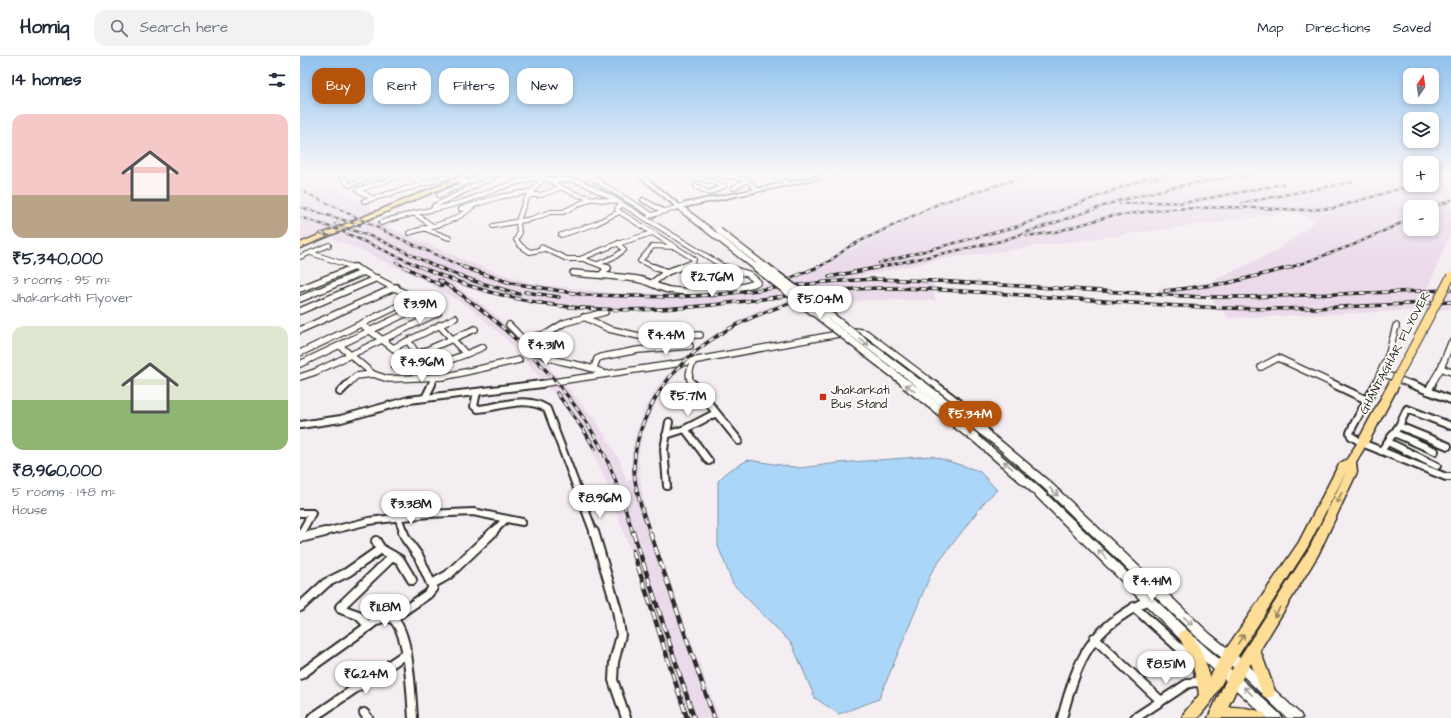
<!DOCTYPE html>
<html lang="en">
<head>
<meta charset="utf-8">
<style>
  body { margin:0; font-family:"Architects Daughter",sans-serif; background:#f2f2f3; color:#1f2937; height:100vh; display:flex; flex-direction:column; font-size:15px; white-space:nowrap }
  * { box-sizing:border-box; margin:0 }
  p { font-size:13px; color:#747a83 }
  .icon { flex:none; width:22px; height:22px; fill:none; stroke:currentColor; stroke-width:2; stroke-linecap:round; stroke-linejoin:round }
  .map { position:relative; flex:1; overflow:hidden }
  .details { display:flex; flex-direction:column; background:#fff; width:300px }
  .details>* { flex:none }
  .banner { position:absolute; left:12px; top:12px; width:380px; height:36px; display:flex; gap:8px }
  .needle { width:26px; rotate:13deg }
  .buttons { position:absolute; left:1103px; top:12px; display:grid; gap:8px }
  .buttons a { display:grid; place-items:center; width:36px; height:36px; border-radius:8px; background:#fff; box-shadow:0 2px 6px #0003; font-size:20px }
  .price { position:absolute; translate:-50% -34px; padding:0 9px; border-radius:14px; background:#fff; color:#222; font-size:13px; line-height:26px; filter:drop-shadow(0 1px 2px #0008) }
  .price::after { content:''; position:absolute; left:50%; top:24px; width:12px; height:9px; margin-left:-6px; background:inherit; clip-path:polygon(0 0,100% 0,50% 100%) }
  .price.active { background:#b45309; color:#fff }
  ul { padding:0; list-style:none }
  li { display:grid; align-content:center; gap:8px; height:212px; padding:0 12px }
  li span { display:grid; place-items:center; height:124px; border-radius:12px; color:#555 }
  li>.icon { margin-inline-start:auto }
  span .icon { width:72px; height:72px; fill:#fffc; stroke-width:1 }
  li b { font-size:17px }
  h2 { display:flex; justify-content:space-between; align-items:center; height:48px; padding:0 12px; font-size:17px }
  .chip { padding:0 14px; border-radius:12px; background:#fff; box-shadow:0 2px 6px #0003; font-size:14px; line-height:36px }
  .chip.active { background:#b45309; color:#fff }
  header { display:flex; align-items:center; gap:24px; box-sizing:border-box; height:56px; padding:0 20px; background:#fff; border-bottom:1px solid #e0e1e3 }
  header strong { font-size:19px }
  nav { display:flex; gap:22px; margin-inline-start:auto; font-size:14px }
  .search { width:280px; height:36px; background:#f2f2f3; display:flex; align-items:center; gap:10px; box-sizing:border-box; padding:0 14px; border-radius:12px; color:#747a83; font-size:15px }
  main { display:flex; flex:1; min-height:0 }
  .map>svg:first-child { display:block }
  .built { fill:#eadaea; fill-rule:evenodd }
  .water { fill:#acd6f7; stroke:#7892a5 }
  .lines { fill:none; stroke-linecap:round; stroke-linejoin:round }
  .street-far3-casing { stroke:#2b2b2b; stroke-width:6 }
  .street-far2-casing { stroke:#2b2b2b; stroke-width:8 }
  .street-far1-casing { stroke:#2b2b2b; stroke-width:10 }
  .street-casing { stroke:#2b2b2b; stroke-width:12 }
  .secondary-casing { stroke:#2b2b2b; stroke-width:3 }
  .primary-casing { stroke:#2b2b2b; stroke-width:3 }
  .highway-casing { stroke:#2b2b2b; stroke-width:3 }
  .street-far3 { stroke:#fdfcf7; stroke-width:4 }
  .street-far2 { stroke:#fdfcf7; stroke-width:5.5 }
  .street-far1 { stroke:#fdfcf7; stroke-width:6 }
  .street { stroke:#fdfcf7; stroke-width:8 }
  .secondary { fill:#fdfcf7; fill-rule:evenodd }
  .primary { fill:#fedd96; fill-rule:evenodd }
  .highway { fill:#fedd96; fill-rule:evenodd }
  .rail-far2-casing { stroke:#2b2b2b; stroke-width:2.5 }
  .rail-far1-casing { stroke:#2b2b2b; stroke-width:3.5 }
  .rail-casing { stroke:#2b2b2b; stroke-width:4.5 }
  .rail-far2 { stroke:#fdfcf7; stroke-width:1.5; stroke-dasharray:4; stroke-linecap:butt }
  .rail-far1 { stroke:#fdfcf7; stroke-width:2; stroke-dasharray:5.5; stroke-linecap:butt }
  .rail { stroke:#fdfcf7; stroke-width:3; stroke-dasharray:8; stroke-linecap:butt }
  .secondary-bridge-far2-casing { stroke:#2b2b2b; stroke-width:8; stroke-linecap:butt }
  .secondary-bridge-far1-casing { stroke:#2b2b2b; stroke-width:10; stroke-linecap:butt }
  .secondary-bridge-casing { stroke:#2b2b2b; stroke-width:12; stroke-linecap:butt }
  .primary-bridge-far1-casing { stroke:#2b2b2b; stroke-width:10; stroke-linecap:butt }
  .primary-bridge-casing { stroke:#2b2b2b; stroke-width:13; stroke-linecap:butt }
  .secondary-bridge-far2 { stroke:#fdfcf7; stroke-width:5.5 }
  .secondary-bridge-far1 { stroke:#fdfcf7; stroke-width:7 }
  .secondary-bridge { stroke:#fdfcf7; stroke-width:9 }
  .primary-bridge-far1 { stroke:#fedd96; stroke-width:8 }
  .primary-bridge { stroke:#fedd96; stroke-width:10 }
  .oneway { stroke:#9e9e9b }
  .oneway2 { stroke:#948460 }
  .poi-dot { fill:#c8321e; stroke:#fdfcf7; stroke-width:1.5 }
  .labels { text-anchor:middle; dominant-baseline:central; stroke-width:3.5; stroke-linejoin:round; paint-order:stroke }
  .street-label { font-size:12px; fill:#2b2b2b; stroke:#fdfcf7 }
  .poi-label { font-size:12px; fill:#2b2b2b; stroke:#fdfcf7; text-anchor:start }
</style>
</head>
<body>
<header>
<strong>Homiq</strong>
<div class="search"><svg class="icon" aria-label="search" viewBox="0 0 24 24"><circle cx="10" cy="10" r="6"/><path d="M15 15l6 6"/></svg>Search here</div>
<nav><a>Map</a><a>Directions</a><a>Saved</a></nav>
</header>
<main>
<section class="details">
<h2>14 homes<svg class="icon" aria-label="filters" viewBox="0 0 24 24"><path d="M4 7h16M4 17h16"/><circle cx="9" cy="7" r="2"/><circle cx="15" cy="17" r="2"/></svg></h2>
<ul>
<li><span style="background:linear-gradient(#f6c9c9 65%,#b9a48a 0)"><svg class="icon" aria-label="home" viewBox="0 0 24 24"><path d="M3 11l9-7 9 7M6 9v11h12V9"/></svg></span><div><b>₹5,340,000</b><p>3 rooms · 95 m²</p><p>Jhakarkatti Flyover</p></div></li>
<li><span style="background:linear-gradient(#dfe7d0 60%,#8fb573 0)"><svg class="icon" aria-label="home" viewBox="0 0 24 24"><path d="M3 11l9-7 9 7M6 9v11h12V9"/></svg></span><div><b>₹8,960,000</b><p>5 rooms · 148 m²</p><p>House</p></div></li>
</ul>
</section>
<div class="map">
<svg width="1151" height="662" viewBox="0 0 1151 662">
  <rect width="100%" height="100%" fill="#f4edf1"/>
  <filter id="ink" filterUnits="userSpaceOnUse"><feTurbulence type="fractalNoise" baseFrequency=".025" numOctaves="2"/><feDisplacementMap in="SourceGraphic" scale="8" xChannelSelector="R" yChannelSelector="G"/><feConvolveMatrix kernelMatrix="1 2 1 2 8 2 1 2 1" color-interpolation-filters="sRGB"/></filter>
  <g filter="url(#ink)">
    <g class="built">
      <path d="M0,118h16l60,37 -73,29 -3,-2z"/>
      <path d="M725,118h385v11h22v-11h19v56l-23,58 23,-1v22l-222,9 -19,-21 -49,-3 -3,-6 26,-1 29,-6 63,-30 39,-30 -21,-9 -352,47 -93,19 84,1 2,21h-68l-32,5 -7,-7h-15l-44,12 -27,12 -19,11 -20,14 -21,20 -24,30 -16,38 -4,21 2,20 6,39 73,203h-35l-52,-162 -26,-75 -16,-35 -13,-22 -25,-33 -48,-54 -34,-29 -44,-27 -59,-28 -38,-16 42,-17 110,47 49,16 81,10 65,1 40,-2 44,-6 41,-12 153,-76 64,-20zM1110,151h22v22h-22zM152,227l31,10 51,11 38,5 31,2h45l49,-3 112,-15 -53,18 -40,22 -35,26 -22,25 -12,20 -10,26 -6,24 1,24 -5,4 -7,-21 -24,-40 -21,-25 -55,-60 -34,-29z"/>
    </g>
    <path class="water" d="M632,400l47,15 18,19 -11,10 -54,71 -53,128 -40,15 -24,-16 -23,-54 -59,-60 -15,-38v-65l10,-10 20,-11 52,8 39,-5z"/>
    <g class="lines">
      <defs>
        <g id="street-far3">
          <path d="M40,118l9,11 29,-11"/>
          <path d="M109,118l16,10"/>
          <path d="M220,118l-3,2 3,5"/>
          <path d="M419,118c19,5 24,0 38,16"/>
          <path d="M476,119l12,9"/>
          <path d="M289,120l63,39"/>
          <path d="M393,120l31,10"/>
          <path d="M242,123l30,1 11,3 29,15 114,70"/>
          <path d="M249,123c20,16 42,21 67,22"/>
          <path d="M396,130l13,7 15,-7"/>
          <path d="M434,132l13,-8"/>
          <path d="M139,139l28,-13 -7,-3"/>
          <path d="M230,139h11l19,-7"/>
          <path d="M72,142l-14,-8 48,-16"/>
          <path d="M343,144l20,11"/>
          <path d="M64,145l93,-27"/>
          <path d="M322,149l-5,3 1,3 76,48 -1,3 -15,6"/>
          <path d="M134,150l65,-32"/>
          <path d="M161,153l38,-12 34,-6"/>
          <path d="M114,157l17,12"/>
          <path d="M349,160l36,-11"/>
          <path d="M81,167c25,-10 52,-12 78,-20 29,-9 54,-24 85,-25"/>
          <path d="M193,170l38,-7 20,-7h12l27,-13"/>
          <path d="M123,172l26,10"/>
          <path d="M109,177c22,-7 47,-10 64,-27"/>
          <path d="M261,179l34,-11 24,-12"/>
          <path d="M241,191l26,12h16l24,9"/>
          <path d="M244,193l-14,3 -9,-6 -5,-6 3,-6 -1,-13 7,-20 21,-27"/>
          <path d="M11,197l45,15"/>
          <path d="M0,201l29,-12"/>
          <path d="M280,203l34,-14 38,-12"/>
          <path d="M298,208l18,-8 8,-6 -6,-7"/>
          <path d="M53,212l2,-1"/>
          <path d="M357,212l-17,-7 13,-15 21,1"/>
        </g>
        <g id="street-far2">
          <path d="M354,211l13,5"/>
          <path d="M273,217c22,2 43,3 64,6 12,2 21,9 32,11 20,3 72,0 89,-8l-10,-8 -25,-7"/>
          <path d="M301,219l7,-7 -4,-1"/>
          <path d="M352,227l15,-11 14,-5"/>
          <path d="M0,233l55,-22"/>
          <path d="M0,243l64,-27"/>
          <path d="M0,255l77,-33"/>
          <path d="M284,261l25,12 30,7 61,-1"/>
          <path d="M61,268l44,33 -10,10"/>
          <path d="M139,269l27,29"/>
          <path d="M209,269c11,10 21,25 36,31 19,9 41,7 60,18"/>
          <path d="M0,274l96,-43"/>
          <path d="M225,283l23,-6 16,-10 41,-11"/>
          <path d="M108,285c5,6 11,18 18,21 13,5 45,-10 57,-15"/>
          <path d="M40,290l33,28 15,5 55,-2 76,-17"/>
          <path d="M93,292l62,-30"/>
          <path d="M0,297l115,-55"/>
          <path d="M118,298l57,-25"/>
          <path d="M0,308l124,-59v-2l-70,-36"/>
          <path d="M961,311l17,-9 58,27"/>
          <path d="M294,312l3,-9 4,-2 37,-7 52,-4"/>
          <path d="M1141,312l10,4"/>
          <path d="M1082,317l31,12"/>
          <path d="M0,321l15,-5 123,-59"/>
          <path d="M47,329l9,-9 17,-2"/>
          <path d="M131,329l4,-8"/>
          <path d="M233,329l148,-22 174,-32 11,2 69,52"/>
          <path d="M393,329c-7,-9 -3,-15 1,-25"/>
          <path d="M1075,329l14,-32 7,-27"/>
          <path d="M1131,329l10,-17 10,-25"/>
        </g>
        <g id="street-far1">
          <path d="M393,328l46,57"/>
          <path d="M634,328l39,30 14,19"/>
          <path d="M1033,328l34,16"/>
          <path d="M1076,328l-23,42 -3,7 1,3 11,7 84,34h5"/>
          <path d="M1111,328l40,16"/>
          <path d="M1128,335l4,-7"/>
          <path d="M40,336l8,-8"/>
          <path d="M177,336l-3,14 4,3c23,-2 48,-14 69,0l47,124"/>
          <path d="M125,342l7,-14"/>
          <path d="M0,369l41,-6 68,-19 133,-16"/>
          <path d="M1099,370l49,20"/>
          <path d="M385,373l24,32"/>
          <path d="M1094,377l41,18"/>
          <path d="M366,379l19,-6 31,-16"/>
          <path d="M1088,386l49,24"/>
          <path d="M1081,395l18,-25 8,-17 44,17"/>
          <path d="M367,430l-3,-37 5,-27"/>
          <path d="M0,457h12l-11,20"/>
          <path d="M98,461l6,16"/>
          <path d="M21,477l48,-12 59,-7 45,-2 49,10"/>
          <path d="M192,477l14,-14"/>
        </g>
        <g id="street">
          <path d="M294,476l23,78 4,25 -7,27 -1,18 13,38"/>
          <path d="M0,479l2,-3"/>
          <path d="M0,482l25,-6"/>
          <path d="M76,485l5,8 19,11 12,20"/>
          <path d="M132,528l16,-9 45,-43"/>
          <path d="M0,551l26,-24 22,-11 33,-23"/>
          <path d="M834,551l59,53"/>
          <path d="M93,562l35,-24 5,-6 -14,-31 -13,-18 -3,-7"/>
          <path d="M69,570l-11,-11 -17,-6 -1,-2 53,-51"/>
          <path d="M794,582l67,63"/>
          <path d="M0,619l77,-55 9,-3 6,1c18,14 19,77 21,100"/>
          <path d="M64,657l4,5"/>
          <path d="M12,662l95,-65"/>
          <path d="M762,662c17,-63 27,-87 86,-118"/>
          <path d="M835,662l52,-34 7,-2 11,1"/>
        </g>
        <g id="secondary">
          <path d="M336,118h5l44,35v2h-4z"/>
          <path d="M530,118h10l-155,33 -3,-2 3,-2z"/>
          <path d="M663,358l3,1 36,27 50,42 158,150 36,29 54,51 2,4h-15l-49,-47 -36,-29 -156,-152 -50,-44 -36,-27 -1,-2 1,-2z"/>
          <path d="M674,378l3,1 63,53 149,144 91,82 2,4h-15l-86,-78 -147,-146 -63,-55 -1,-2 1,-2z"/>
        </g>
        <path id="primary" d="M1064,380l3,1 2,3 -13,22 1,10 -39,83 -58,95 15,41 -2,5 -5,2 -5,-2 -12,-33 -12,21 -11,23c13,0 24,1 36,6l2,5h-58l21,-44 81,-127 37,-77 -40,78 -73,114 -23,40 -13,16h-16l2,-5 15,-18c-2,-24 -11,-38 -20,-59l1,-4 5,-2c11,4 22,35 25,47l14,-25 75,-110 40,-78 8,-5 14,-22z"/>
        <path id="highway" d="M167,118h9l-176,74v-5z"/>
      </defs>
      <use href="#street-far3" class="street-far3-casing"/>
      <use href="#street-far2" class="street-far2-casing"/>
      <use href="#street-far1" class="street-far1-casing"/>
      <use href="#street" class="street-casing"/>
      <use href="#secondary" class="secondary-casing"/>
      <use href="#primary" class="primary-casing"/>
      <use href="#highway" class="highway-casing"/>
      <use href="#street-far3" class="street-far3"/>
      <use href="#street-far2" class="street-far2"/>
      <use href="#street-far1" class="street-far1"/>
      <use href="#street" class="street"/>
      <use href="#secondary" class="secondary"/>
      <use href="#primary" class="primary"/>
      <use href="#highway" class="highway"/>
      <defs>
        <g id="rail-far2">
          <path d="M940,122l22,-4"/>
          <path d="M851,124l17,-6"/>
          <path d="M0,134l103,50 63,28"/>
          <path d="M883,147l100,-19"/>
          <path d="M942,147l110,-21"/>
          <path d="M820,148l39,-2 29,1"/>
          <path d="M0,151l60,18"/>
          <path d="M1132,152l19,-8"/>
          <path d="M0,161l39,13 84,38"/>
          <path d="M35,168l43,15 61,29"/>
          <path d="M21,177l8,3"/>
          <path d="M727,180l28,-4 56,-16 58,-7 61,-2 76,3 28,-2 78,-23"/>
          <path d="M96,206l11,6"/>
          <path d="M579,207l140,-37 138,-52"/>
          <path d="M517,212l14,-8 19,-14 90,-43 92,-29"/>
          <path d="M575,212l126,-27 117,-40 56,-14 72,-13"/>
          <path d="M989,212l64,-23 57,-26"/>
        </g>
        <g id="rail-far1">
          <path d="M105,211l37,19"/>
          <path d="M121,211c96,43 187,49 291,38 59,-6 117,-17 176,-17 30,0 59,2 89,4 81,5 163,13 245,16 76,3 153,-3 229,-6"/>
          <path d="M137,211l37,14 45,13"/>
          <path d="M163,211l48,16 75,12 86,2 42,-2 112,-13 47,-3 63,2 265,16h46l204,-7"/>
          <path d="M529,221l51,-10"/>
          <path d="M139,224c59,36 126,101 159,162 16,29 25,60 35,91"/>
          <path d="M476,228l42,-17"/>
          <path d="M865,235l63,-8 64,-16"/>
          <path d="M225,236l34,5"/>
          <path d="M257,337l28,39 10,17"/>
          <path d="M350,477c-7,-21 -15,-42 -16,-64 0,-20 6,-41 15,-59 32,-66 98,-96 166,-114"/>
        </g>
        <g id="rail">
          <path d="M333,476l61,186"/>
          <path d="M350,476l64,186"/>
          <path d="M333,495l54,167"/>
        </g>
      </defs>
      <use href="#rail-far2" class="rail-far2-casing"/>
      <use href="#rail-far1" class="rail-far1-casing"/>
      <use href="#rail" class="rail-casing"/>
      <use href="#rail-far2" class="rail-far2"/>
      <use href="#rail-far1" class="rail-far1"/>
      <use href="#rail" class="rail"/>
      <defs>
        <g id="secondary-bridge-far2">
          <path d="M383,154l74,58"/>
          <path d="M419,175l48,37"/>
        </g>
        <g id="secondary-bridge-far1">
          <path d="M456,211l152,118"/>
          <path d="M466,211l155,118"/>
        </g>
        <g id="secondary-bridge">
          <path d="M606,328l68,53"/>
          <path d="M620,328l43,33"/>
        </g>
        <path id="primary-bridge-far1" d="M1093,329l58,-109"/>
        <path id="primary-bridge" d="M1064,384l30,-56"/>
      </defs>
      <use href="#secondary-bridge-far2" class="secondary-bridge-far2-casing"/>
      <use href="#secondary-bridge-far1" class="secondary-bridge-far1-casing"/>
      <use href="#secondary-bridge" class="secondary-bridge-casing"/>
      <use href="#primary-bridge-far1" class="primary-bridge-far1-casing"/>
      <use href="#primary-bridge" class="primary-bridge-casing"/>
      <use href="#secondary-bridge-far2" class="secondary-bridge-far2"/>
      <use href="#secondary-bridge-far1" class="secondary-bridge-far1"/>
      <use href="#secondary-bridge" class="secondary-bridge"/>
      <use href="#primary-bridge-far1" class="primary-bridge-far1"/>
      <use href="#primary-bridge" class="primary-bridge"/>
    </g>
    <defs><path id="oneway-shaft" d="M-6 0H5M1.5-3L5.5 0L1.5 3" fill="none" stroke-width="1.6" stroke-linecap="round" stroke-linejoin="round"/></defs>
    <g class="oneway">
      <use href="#oneway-shaft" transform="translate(564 286) rotate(37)"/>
      <use href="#oneway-shaft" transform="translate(610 332) rotate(-142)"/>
      <use href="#oneway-shaft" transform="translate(708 409) rotate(-139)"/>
      <use href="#oneway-shaft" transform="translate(754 436) rotate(44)"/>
      <use href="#oneway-shaft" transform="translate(802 498) rotate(-135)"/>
      <use href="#oneway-shaft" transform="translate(888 565) rotate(44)"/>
      <use href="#oneway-shaft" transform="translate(948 635) rotate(-137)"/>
    </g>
    <g class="oneway2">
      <use href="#oneway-shaft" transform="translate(1039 442) rotate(117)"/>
      <use href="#oneway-shaft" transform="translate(977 556) rotate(122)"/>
      <use href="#oneway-shaft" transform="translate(941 583) rotate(-57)"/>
    </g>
  </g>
  <linearGradient id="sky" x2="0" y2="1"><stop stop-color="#90c2ee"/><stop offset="0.56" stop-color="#faf7f9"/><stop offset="1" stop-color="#faf7f9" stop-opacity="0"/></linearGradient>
  <rect width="1151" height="211" fill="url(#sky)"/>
  <rect class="poi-dot" x="519" y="337" width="8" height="8" rx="2"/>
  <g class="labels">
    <g class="street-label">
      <text transform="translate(1095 297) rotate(-62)">GHANTAGHAR FLYOVER</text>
    </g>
    <g class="poi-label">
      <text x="531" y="334">Jhakarkati<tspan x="531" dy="14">Bus Stand</tspan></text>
    </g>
  </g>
</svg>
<div class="buttons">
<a><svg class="needle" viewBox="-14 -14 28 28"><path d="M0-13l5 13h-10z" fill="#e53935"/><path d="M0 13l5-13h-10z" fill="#747a83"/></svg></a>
<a><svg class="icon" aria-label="layers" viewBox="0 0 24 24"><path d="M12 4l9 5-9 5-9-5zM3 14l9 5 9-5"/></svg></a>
<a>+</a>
<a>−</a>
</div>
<b class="price" style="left:412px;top:242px">₹2.76M</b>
<b class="price" style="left:520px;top:264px">₹5.04M</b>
<b class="price" style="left:120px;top:269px">₹3.9M</b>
<b class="price" style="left:366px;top:300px">₹4.4M</b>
<b class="price" style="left:246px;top:310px">₹4.31M</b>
<b class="price" style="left:122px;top:327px">₹4.96M</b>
<b class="price" style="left:388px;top:361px">₹5.7M</b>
<b class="price active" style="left:670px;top:379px">₹5.34M</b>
<b class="price" style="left:300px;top:463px">₹8.96M</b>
<b class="price" style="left:111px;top:469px">₹3.38M</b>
<b class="price" style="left:852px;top:546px">₹4.41M</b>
<b class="price" style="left:85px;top:572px">₹11.8M</b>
<b class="price" style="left:866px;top:629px">₹8.51M</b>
<b class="price" style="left:66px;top:639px">₹6.24M</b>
<div class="banner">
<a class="chip active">Buy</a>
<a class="chip">Rent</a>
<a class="chip">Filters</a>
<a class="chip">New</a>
</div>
</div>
</main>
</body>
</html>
